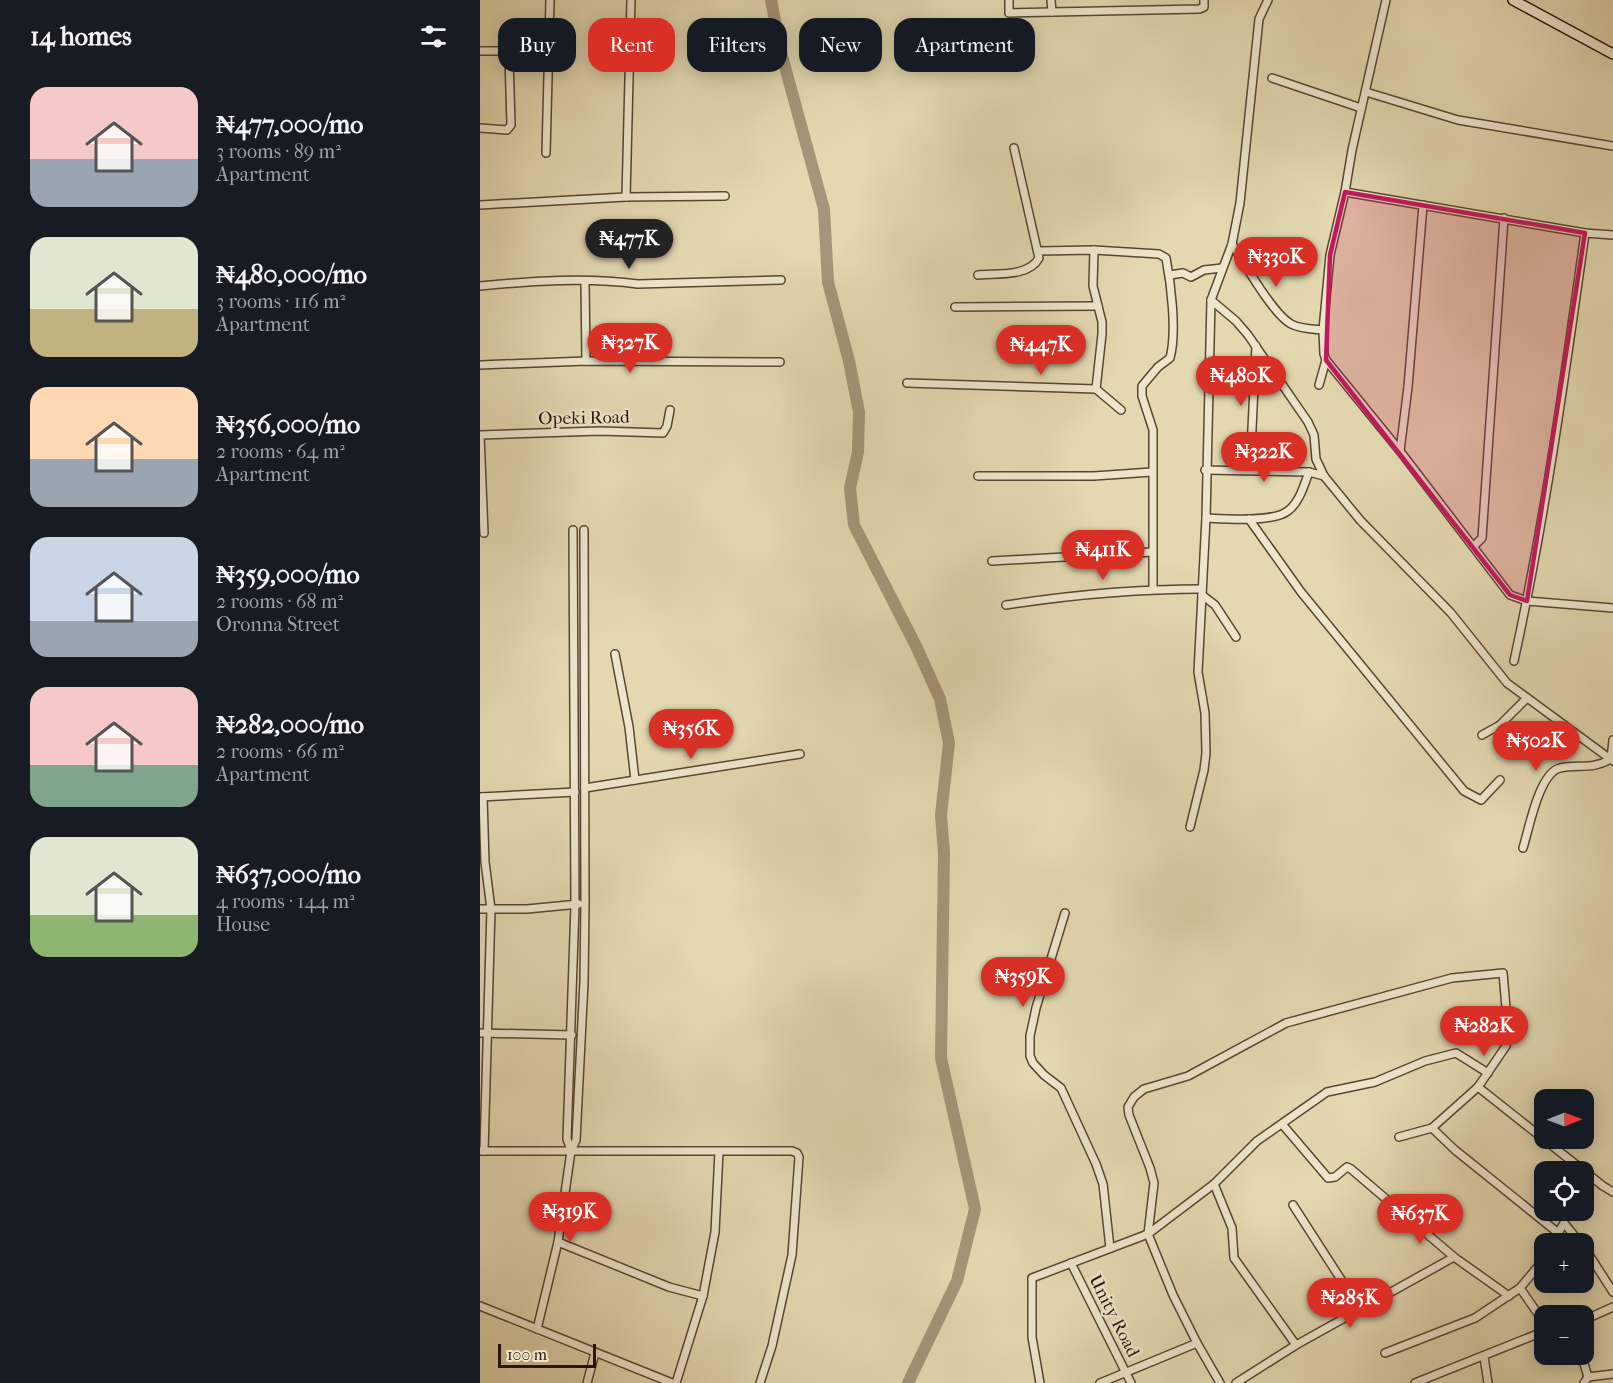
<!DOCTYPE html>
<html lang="en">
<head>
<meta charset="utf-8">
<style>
  body { margin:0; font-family:"IM FELL French Canon",serif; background:#242831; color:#f1f3f6; height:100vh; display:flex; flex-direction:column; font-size:22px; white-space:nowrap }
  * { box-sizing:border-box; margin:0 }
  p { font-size:20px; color:#9ea1a6 }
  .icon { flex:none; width:33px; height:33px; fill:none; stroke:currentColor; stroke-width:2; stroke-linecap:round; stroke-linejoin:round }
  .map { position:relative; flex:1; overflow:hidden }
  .drawer { display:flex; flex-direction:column; background:#171b24; width:480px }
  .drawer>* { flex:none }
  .hud { position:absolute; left:18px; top:18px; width:570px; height:54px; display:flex; gap:12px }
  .needle { width:39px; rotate:89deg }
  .tools { position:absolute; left:1054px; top:1089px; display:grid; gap:12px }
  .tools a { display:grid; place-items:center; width:60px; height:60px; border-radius:12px; background:#171b24; box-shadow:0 3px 15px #0003; font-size:30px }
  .scale { position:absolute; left:18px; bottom:15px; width:98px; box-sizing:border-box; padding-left:6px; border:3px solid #2b150b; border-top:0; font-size:16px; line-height:21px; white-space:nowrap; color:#2b150b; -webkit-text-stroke:4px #ede6cc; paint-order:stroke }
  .price { position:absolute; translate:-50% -51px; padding:0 14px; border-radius:21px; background:#d93025; color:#fff; font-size:20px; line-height:39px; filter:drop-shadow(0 2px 3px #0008) }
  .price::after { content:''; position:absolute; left:50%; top:36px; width:18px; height:14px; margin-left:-9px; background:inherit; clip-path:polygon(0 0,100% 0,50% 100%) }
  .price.on { background:#222; color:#fff }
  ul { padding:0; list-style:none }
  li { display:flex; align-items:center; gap:18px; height:150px; padding:0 30px }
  li span { display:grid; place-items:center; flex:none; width:168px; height:120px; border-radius:18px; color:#555 }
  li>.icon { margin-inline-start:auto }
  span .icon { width:72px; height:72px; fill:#fffc; stroke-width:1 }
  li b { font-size:26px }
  h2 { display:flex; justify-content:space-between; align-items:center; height:72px; padding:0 30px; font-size:26px }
  .tag { padding:0 21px; border-radius:18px; background:#171b24; box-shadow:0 3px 15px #0003; font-size:21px; line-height:54px }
  .tag.on { background:#d93025; color:#fff }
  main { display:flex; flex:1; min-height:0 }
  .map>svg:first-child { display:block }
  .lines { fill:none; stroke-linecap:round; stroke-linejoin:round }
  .river { stroke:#a49678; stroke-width:12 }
  .minor-casing { stroke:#594634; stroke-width:10 }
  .secondary-casing { stroke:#2b150b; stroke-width:12 }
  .minor { stroke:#ede6cc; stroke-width:7 }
  .secondary { stroke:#ede6cc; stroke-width:9 }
  .marked { fill:#c2185b; fill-opacity:0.2; stroke:#c2185b; stroke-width:4.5; stroke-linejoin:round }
  .labels { text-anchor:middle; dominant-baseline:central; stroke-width:4.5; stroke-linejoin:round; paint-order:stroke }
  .street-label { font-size:18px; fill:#2b150b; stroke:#ede6cc }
</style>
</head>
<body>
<main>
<section class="drawer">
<h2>14 homes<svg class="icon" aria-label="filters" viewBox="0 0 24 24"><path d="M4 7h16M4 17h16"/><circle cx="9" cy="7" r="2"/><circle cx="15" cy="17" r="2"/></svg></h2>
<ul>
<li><span style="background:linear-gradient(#f6c9c9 60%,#9aa5b1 0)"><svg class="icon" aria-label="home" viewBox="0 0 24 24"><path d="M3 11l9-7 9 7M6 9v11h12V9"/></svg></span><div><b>₦477,000/mo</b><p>3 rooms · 89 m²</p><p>Apartment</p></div></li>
<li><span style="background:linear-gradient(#dfe7d0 60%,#c2b280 0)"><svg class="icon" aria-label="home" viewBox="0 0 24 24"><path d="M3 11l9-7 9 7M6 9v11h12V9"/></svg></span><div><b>₦480,000/mo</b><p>3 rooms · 116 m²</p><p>Apartment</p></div></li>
<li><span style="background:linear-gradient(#ffd9b3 60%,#9aa5b1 0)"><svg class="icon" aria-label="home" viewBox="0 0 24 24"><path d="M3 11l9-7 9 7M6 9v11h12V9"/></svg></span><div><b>₦356,000/mo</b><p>2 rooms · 64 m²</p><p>Apartment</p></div></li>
<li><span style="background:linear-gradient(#c9d6e8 70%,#9aa5b1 0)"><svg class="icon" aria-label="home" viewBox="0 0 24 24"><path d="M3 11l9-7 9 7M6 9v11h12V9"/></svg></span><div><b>₦359,000/mo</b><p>2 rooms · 68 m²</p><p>Oronna Street</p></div></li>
<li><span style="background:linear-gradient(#f6c9c9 65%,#7fa58c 0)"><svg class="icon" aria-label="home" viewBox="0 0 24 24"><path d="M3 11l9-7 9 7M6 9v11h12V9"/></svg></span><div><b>₦282,000/mo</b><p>2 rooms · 66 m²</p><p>Apartment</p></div></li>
<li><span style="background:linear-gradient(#dfe7d0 65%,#8fb573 0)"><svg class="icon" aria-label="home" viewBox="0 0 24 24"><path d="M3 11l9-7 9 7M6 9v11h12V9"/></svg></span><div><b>₦637,000/mo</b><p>4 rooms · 144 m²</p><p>House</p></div></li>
</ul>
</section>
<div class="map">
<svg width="1133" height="1383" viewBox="0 0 1133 1383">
  <rect width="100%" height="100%" fill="#e3d8b0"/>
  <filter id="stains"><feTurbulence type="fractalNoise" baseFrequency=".00333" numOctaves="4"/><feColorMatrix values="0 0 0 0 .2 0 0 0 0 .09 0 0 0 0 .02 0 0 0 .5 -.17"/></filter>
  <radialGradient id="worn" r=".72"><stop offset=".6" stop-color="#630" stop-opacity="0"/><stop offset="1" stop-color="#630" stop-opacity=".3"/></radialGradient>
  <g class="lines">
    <path class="river" d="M291,0l11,56 42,153 4,73 21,79 10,51 -1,40 -8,36 4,37 62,121 24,53 9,44 -8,72 3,38 -3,205 34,151 -18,72 -49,102"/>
    <defs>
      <g id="minor">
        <path d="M529,0v13l190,-4 5,-2v-7"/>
        <path d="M571,0l1,12"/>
        <path d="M906,0l-34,150 -7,42 -15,63 -7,75 1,24 2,6 74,91 110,144 17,6 86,7"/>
        <path d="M0,51h24l5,6 2,68 -4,5 -27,-2"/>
        <path d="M792,78l89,30"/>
        <path d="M886,92l92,28 155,26"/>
        <path d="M66,153l4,-153"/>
        <path d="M865,192l240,41 28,2"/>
        <path d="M146,197l5,-197"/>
        <path d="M0,205l146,-8 99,-1"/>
        <path d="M752,244c12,19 41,70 59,80 9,5 22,5 32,6"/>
        <path d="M614,250l-1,36 9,36v12l-6,55"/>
        <path d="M558,251l56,-1 65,4 7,4c5,26 11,74 4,100l-12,9 -16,19v10l11,34v159"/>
        <path d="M498,275c19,-2 51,2 61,-17l-25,-110"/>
        <path d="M690,275l13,-2 8,4 13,-7 18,-2"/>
        <path d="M105,281l1,80"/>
        <path d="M0,286c52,-5 106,-9 158,-2l143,-4"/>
        <path d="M731,300l25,21 12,14 60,87 6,13 2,24 8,17 36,44 91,93 56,70 106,78"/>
        <path d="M475,307l143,-1"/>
        <path d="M0,365l106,-4 194,1"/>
        <path d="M427,383l189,6 25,21"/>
        <path d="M839,385l7,-25"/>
        <path d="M920,451l8,-64 15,-182"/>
        <path d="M725,470l104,2 15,4"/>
        <path d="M770,470l6,-124"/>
        <path d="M498,476h116l58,-4"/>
        <path d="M726,518c19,1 69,5 83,-8 11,-9 15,-25 20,-38"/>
        <path d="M769,519l52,73 163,199 17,9 19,-20"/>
        <path d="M4,533l-4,-98 120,-4 63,2 4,-7 3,-16"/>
        <path d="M994,546l8,-8 22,-320"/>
        <path d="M512,561l160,-9"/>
        <path d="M722,595l13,10 21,32"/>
        <path d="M526,605c65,-10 130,-16 196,-16"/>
        <path d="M135,654l14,73 6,53"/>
        <path d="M1034,661c31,-142 51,-285 71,-428"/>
        <path d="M1002,735l18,-10 27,-27"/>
        <path d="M105,788l215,-34"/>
        <path d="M0,797l95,-5"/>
        <path d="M3,797l2,65 6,47 -7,242"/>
        <path d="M710,827l14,-57 2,-17 -1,-40 -7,-41 8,-154 5,-218 21,-56 8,-41 19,-184 9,-19"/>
        <path d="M1043,848c6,-19 16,-75 37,-80 19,-4 32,2 51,-9l2,-19"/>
        <path d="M0,909h47l52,-5"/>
        <path d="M585,913l-29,95 -6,28v20l3,7 11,12 17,13 35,76 7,20 7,64"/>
        <path d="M0,1033l92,2"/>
        <path d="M998,1087l125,99 10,6"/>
        <path d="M802,1124l46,54 7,-1 12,-10 4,2 103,88 55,39"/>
        <path d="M919,1137l33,-9 23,22 102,82"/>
        <path d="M91,1150l-4,-11 8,-234 -2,-375"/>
        <path d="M0,1151h312l5,2 2,4 -7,98 -20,91 -12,37"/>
        <path d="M734,1184l18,44 2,30 62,87"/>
        <path d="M813,1205l67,104"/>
        <path d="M78,1242l111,45 34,9"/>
        <path d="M1072,1244l12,-21 17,21"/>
        <path d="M1104,1247l29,45"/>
        <path d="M591,1263l60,120"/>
        <path d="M1040,1288l25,36"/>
        <path d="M0,1306l192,77"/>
        <path d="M1104,1320l29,-13"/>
        <path d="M57,1329l21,-87 13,-91 5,-11 8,-158 1,-79 -1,-373"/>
        <path d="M905,1353l90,-35 45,-30 25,-30"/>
        <path d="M1101,1354l7,23 -4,6"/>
        <path d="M1004,1357l4,26"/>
        <path d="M1108,1377l25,-3"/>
        <path d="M107,1383l8,-30"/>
        <path d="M196,1383l27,-87 12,-64 4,-80"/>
        <path d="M560,1383l-8,-46v-59l116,-44 66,-50 43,-43 70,-49 48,-10 50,-21 31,-8 32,20"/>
        <path d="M620,1383l97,-40"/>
        <path d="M740,1383l-23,-40 -24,-48 -25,-61 6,-51 -4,-15 -21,-53 -1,-8 6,-10 10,-8 44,-13 98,-53 166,-45 51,-5 5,58 -2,15 -28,41 -46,41"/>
        <path d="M756,1383l60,-38 158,-88"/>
        <path d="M935,1383l130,-52"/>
      </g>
      <path id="secondary" d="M1033,0l100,54"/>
    </defs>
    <use href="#minor" class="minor-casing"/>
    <use href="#secondary" class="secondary-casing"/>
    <use href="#minor" class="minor"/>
    <use href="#secondary" class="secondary"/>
  </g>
  <path class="marked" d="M865,192l240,41 -58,368 -17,-6 -184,-235 4,-105z"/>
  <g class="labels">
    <g class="street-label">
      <text transform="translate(104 418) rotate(-1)">Opeki Road</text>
      <text transform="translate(634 1316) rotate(63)">Unity Road</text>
    </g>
  </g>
  <rect width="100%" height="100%" filter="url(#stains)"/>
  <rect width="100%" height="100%" fill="url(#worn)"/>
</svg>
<div class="tools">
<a><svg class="needle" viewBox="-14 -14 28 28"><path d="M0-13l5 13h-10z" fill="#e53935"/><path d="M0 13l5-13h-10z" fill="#9ea1a6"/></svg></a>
<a><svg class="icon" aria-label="locate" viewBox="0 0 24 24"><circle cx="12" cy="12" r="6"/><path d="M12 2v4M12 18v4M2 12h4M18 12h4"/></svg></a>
<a>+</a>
<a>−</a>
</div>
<div class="scale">100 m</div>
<b class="price on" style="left:149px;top:270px">₦477K</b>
<b class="price" style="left:796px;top:288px">₦330K</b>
<b class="price" style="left:150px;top:374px">₦327K</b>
<b class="price" style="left:561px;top:376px">₦447K</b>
<b class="price" style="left:761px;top:407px">₦480K</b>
<b class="price" style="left:784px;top:483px">₦322K</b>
<b class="price" style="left:623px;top:581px">₦411K</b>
<b class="price" style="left:211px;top:760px">₦356K</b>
<b class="price" style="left:1056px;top:772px">₦502K</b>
<b class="price" style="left:543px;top:1008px">₦359K</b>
<b class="price" style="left:1004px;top:1057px">₦282K</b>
<b class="price" style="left:90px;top:1243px">₦319K</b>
<b class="price" style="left:940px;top:1245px">₦637K</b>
<b class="price" style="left:870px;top:1329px">₦285K</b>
<div class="hud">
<a class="tag">Buy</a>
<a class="tag on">Rent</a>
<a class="tag">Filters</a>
<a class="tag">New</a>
<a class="tag">Apartment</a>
</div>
</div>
</main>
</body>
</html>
